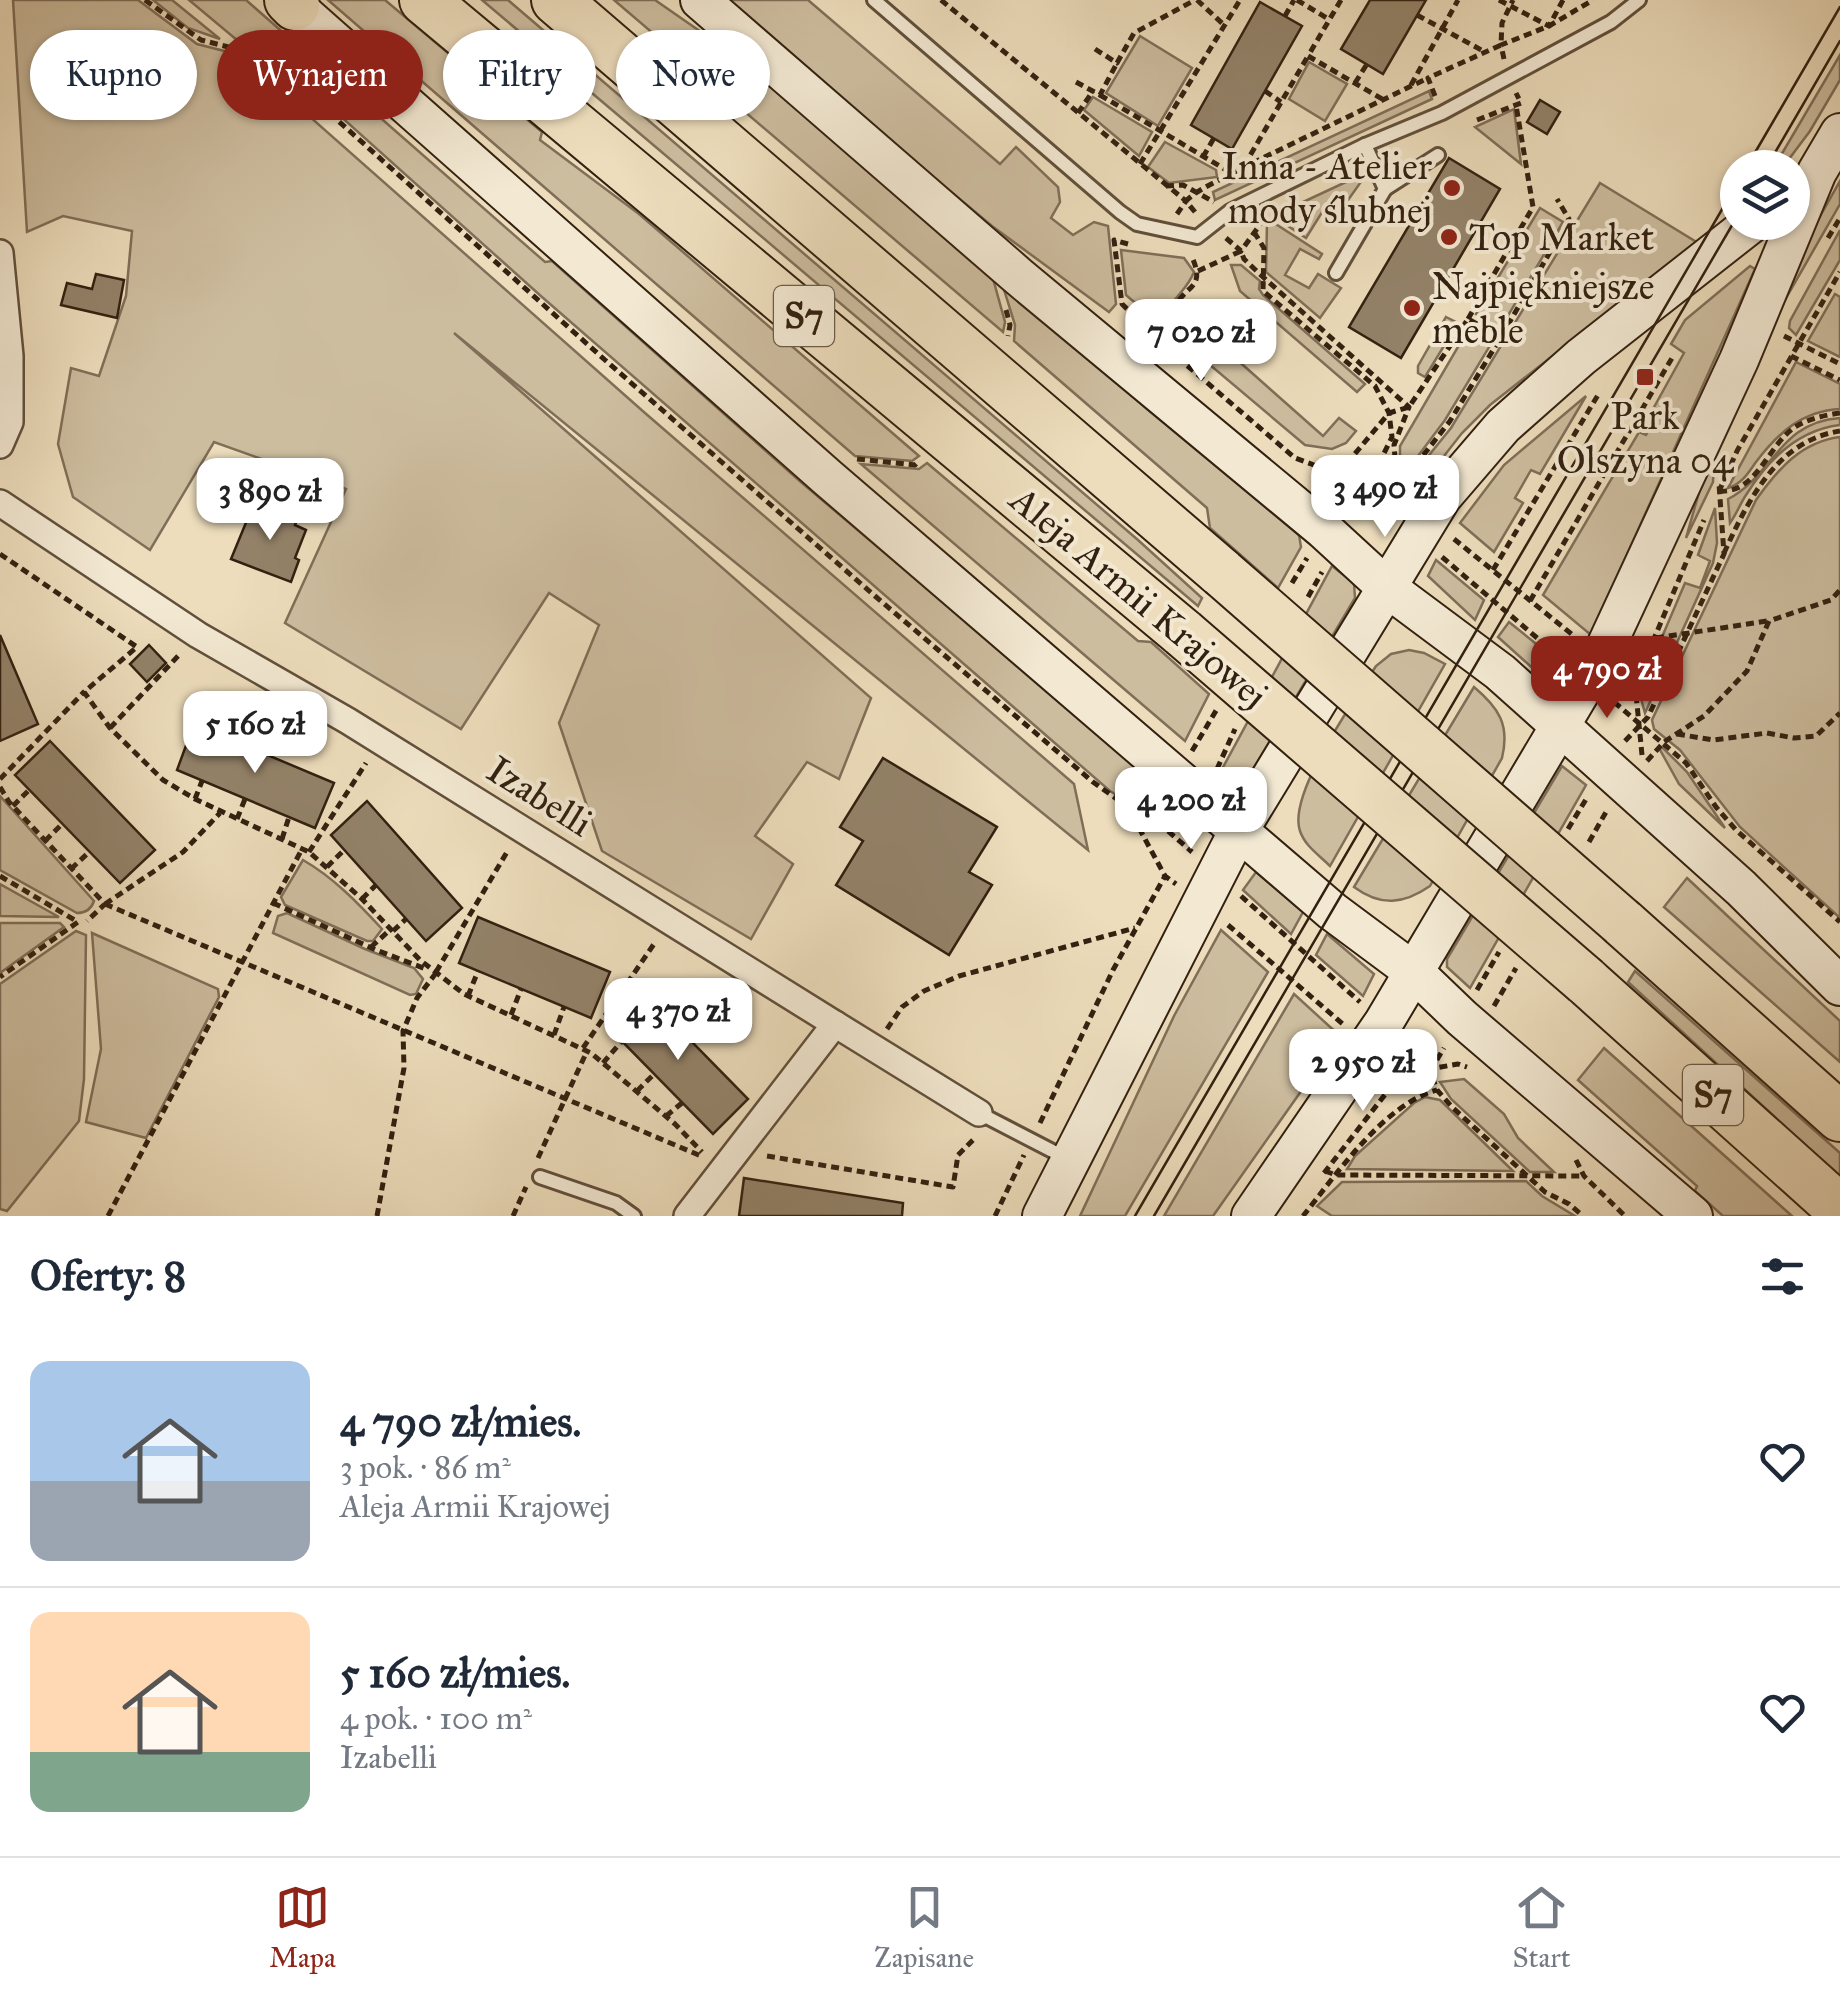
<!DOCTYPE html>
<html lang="pl">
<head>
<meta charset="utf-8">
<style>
  body { margin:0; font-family:"IM FELL Great Primer",serif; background:#f6f6f7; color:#1f2937; height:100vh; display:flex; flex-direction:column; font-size:38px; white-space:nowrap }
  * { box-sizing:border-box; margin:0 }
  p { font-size:32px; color:#747a83 }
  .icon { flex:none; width:55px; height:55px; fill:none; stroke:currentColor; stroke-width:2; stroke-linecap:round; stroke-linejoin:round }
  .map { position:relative; height:1216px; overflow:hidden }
  .drawer { display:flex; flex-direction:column; background:#fff; flex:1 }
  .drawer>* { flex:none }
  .hud { position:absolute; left:30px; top:30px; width:1000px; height:90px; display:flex; gap:20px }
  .fabs { position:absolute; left:1720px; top:150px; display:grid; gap:20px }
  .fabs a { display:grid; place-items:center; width:90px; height:90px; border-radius:50%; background:#fff; box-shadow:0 2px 8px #0004; font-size:50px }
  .price { position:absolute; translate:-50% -85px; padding:0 22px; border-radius:20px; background:#fff; color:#222; font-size:32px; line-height:65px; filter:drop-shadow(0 2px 5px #0008) }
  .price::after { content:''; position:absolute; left:50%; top:60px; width:30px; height:22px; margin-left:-15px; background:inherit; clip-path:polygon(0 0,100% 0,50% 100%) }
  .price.current { background:#8f2418; color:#fff }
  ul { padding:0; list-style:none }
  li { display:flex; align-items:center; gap:30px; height:250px; padding:0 30px }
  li+li { border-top:2px solid #e0e1e3 }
  li span { display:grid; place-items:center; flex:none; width:280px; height:200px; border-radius:20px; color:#555 }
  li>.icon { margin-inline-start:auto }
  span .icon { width:120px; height:120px; fill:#fffc; stroke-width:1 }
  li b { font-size:42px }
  h2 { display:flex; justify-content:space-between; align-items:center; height:120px; padding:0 30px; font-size:42px }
  .chip { padding:0 35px; border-radius:45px; background:#fff; box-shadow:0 2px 8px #0004; font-size:35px; line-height:90px }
  .chip.current { background:#8f2418; color:#fff }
  .dock { display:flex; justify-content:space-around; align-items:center; height:140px; border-top:2px solid #e0e1e3; background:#fff; font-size:28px; color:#747a83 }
  .dock a { display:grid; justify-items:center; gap:5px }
  .dock .current { color:#8f2418 }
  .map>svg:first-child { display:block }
  .green { fill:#cdbd9f; stroke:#806e58; stroke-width:2.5 }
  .building { fill:#938269; stroke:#322010; stroke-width:2.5 }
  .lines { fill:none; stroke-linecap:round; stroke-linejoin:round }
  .lane-casing { stroke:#614f3b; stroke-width:18 }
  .street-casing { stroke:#614f3b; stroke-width:30 }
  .secondary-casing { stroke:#322010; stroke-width:42 }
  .highway-casing { stroke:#322010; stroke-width:52 }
  .path { stroke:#322010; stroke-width:5; stroke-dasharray:8 5; stroke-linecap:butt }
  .lane { stroke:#f3e9d3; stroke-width:12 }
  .street { stroke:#f3e9d3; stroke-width:25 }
  .secondary { stroke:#f3e9d3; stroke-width:38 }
  .highway { stroke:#edddbc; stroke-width:48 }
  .tram { stroke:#322010; stroke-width:2.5 }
  .highway-bridge-casing { stroke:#322010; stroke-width:52; stroke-linecap:butt }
  .highway-bridge { stroke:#edddbc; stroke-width:48 }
  .poi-dot { fill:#8f2418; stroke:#f3e9d3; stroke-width:4 }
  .labels { text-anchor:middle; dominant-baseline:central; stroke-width:8; stroke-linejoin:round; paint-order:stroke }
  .shield { fill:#f3e9d3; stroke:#6c5c4a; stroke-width:2.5 }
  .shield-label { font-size:35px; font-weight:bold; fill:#322010 }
  .poi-label { font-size:38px; fill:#322010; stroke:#f3e9d3; text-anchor:start }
  .street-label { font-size:38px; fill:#322010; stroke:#f3e9d3 }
</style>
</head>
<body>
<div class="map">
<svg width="1840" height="1216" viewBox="0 0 1840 1216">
  <rect width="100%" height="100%" fill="#edddbc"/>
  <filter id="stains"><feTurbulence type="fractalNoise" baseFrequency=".002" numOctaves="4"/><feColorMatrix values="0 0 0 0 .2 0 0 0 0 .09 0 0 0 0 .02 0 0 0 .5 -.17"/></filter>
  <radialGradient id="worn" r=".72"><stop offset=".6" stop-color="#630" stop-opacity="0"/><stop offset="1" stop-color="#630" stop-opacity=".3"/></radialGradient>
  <g class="green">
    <path d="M13,0h125l59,44 43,11 405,358 429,371 14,66 -634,-517 417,365 -32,81 -32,-17 -52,74 38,28 -42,75 -149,-88 -43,-128 40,-98 -50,-32 -88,136 -176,-106 61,-134 -132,-47 -64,108 -77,-53 -15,-53 13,-76 28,8 27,-80 6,-65 -69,-15 -36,16z"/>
    <path d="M153,0h19l48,39 -32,-11z"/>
    <path d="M189,0h57l299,262 7,-1 250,222 355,300 -23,23 -24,-15 -568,-494 -263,-236 -35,-15z"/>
    <path d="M328,0h57l157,132 -2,8 99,74 280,242 -7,5 -57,-5z"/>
    <path d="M482,0h26l630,540 64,58 -4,8z"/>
    <path d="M614,0h41l85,59 252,216 13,47 -2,10z"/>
    <path d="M721,0h87l192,164 16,-17 42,40 2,15 -9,16 22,17 21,-13 14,4 8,78 -7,8 -117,-86z"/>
    <path d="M1140,36l52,32 -34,58 -52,-33z"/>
    <path d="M1840,55v25l-30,51 -27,36h-9z"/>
    <path d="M1309,62l38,22 -22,37 -36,-22z"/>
    <path d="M1429,91l3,8 -217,101 -2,-8z"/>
    <path d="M1093,97l59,35 -13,24 -55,-46z"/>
    <path d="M1514,109l7,55 -46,-37z"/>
    <path d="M1165,142l51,28 1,7 -48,6 -21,-16z"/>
    <path d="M1361,175l2,4 -27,38 -12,-8 -18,29 -33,-22z"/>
    <path d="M1840,181v23l-55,96 -32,70 -39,88 -1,24 -27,56 24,-84 91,-204z"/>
    <path d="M1600,183l98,60 -3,5 -4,-1 -201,158 -28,28 -47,60 2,-23 34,-42z"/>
    <path d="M1540,208l23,14 -61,104 -5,1 -21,-13z"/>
    <path d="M1271,221l51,33 -3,5 -19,-10 -15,26 24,13 9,-14 23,14 -21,30 -54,-46 1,-49z"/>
    <path d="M1840,230v30l-44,75 -7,-7 1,-7z"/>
    <path d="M1121,250l63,8 10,14c-9,23 -27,26 -28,53l-4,1 -36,-31z"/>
    <path d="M1231,265h10l19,16 -1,8 4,6 102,89 -8,8 -117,-101z"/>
    <path d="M1750,266l5,3 -164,366 -48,-40 96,-163 7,3 13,-22 -6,-4 31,-56 -13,-9 14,-24z"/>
    <path d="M1001,280l146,129 152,126 2,12 -23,41 -68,-60 -3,-20 -193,-167 1,-16z"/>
    <path d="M1835,294l5,3v60l-32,-16z"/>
    <path d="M1181,310l142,126 16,-18 17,13 -10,12 -14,6 -27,-4 -127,-107z"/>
    <path d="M1446,317l12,6 -33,54 -7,-4v-7z"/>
    <path d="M1469,328l20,11 2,5 -46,76 -36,48 -3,9 -6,-3v-28z"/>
    <path d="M1796,362l44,22v25c-38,2 -62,24 -84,53 -8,11 -14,22 -28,26z"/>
    <path d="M1586,396l-46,78 -9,-4 -16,28 8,5 -29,49 -34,-29 44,-58z"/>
    <path d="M1840,418v7c-42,5 -73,36 -94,70 -6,9 -10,20 -16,28l-2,-24c45,-23 51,-77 112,-81z"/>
    <path d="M1840,437v481l-100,-91 -60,-77 -26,-21 -2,-9 104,-220c22,-31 45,-58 84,-63z"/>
    <path d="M927,463l211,178 13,1 58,52 -24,47 -324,-277 58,5z"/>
    <path d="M1715,508l2,35 -4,20 -68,150 -6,-22 46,-108 15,5 10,-27 -12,-6z"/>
    <path d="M1436,560l48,40 -9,20 -47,-44z"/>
    <path d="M1332,566l22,17 1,15 -109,183 -8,5 -17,-15z"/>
    <path d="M1509,622l62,50 -13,19 -60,-54z"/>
    <path d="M1409,650l15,3 21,11 -115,202c-11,-11 -25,-20 -30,-35 -13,-37 55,-131 76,-165l15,-12z"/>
    <path d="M1474,687c25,21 36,38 28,71l-72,128c-26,18 -49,21 -76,1z"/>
    <path d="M1659,748h4l24,24 38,56 -46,-44z"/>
    <path d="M1562,766l24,19 -116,203 -23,-21v-8z"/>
    <path d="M0,796l94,105c-3,9 -9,12 -17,12l-77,-43z"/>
    <path d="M303,860c30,17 56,44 79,69l-9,12h-6l-82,-36 -4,-8z"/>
    <path d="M1256,872l47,40 -12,22 -48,-44z"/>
    <path d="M1687,878l153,143v41l-176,-155z"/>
    <path d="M0,884l59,33 -59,-1z"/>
    <path d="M287,913l78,36 49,19 9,11 -7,15 -6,1 -137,-62 5,-17z"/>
    <path d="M0,923h60l4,4 -64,46z"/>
    <path d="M1221,930l47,42 -143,244h-45l94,-200z"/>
    <path d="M76,931l10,4 -2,144 -5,42 -72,90 -7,-2v-225z"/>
    <path d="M92,933l126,56 1,8 -73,141 -60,-16 15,-73z"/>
    <path d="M1327,934l47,40 -11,22 -47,-41z"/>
    <path d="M1635,971l205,182v24l-212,-195z"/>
    <path d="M1294,994l46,42 -127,180h-49z"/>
    <path d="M1604,1048l188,168h-69l-28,-25 2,-5 -119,-106z"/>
    <path d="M1464,1079l40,35 14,24 36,34h-24l-79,-73 -11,-17z"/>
    <path d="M1425,1097l15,3 73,71 -166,-2 8,-13 59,-53z"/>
    <path d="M1526,1181l16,15 33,20h-243l-15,-10 25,-24z"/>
  </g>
  <g class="building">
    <path d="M1370,0h56l-43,74 -42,-25z"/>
    <path d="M1260,2l42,24 -70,123 -41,-24z"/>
    <path d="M1540,100l20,12 -13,22 -20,-12z"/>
    <path d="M1449,158l51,31 -99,169 -52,-31z"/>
    <path d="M96,274l28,6 -7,38 -56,-13 6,-22 25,6z"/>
    <path d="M266,507l31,13 -2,5 11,5 -11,28 4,2 -8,22 -60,-23 21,-51 11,4z"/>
    <path d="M0,635l38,89 -38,17z"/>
    <path d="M149,645l17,18 -19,19 -17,-18z"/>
    <path d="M194,724l140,59 -19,45 -138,-58z"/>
    <path d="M50,741l105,109 -35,33 -105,-108z"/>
    <path d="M883,758l114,69 -28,45 23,13 -43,70 -113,-70 27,-44 -23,-14z"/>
    <path d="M367,801l95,107 -36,33 -95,-106z"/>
    <path d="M478,917l132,55 -19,46 -132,-55z"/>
    <path d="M642,991l106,108 -35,35 -106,-108z"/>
    <path d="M744,1178l159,25 -1,13h-163z"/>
  </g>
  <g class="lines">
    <defs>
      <g id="lane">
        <path d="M874,0l246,212 17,12 60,13 33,-26 135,-66 77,-32 169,-91 28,-22"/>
        <path d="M1385,189l53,-34"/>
        <path d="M1336,273l49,-84 -20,-44"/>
        <path d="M979,1113l87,45"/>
        <path d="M540,1177l76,26 18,13"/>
      </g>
      <g id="street">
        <path d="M0,253l10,103v66l-10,23"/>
        <path d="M0,503l198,132 150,86 487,303 -148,192"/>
        <path d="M835,1024l144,89"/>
      </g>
      <g id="secondary">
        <path d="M288,0l540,478 504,433 82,61 48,46 231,198"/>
        <path d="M700,0l318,276 306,254 62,57 114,85 241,216 99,98"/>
        <path d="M1042,1216l197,-386 203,-333 61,-71 78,-69 172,-135"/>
        <path d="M1251,1216l133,-194 217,-365 138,-297 78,-188 23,-39"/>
      </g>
      <g id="highway">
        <path d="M289,0l6,6"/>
        <path d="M424,0l759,633"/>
        <path d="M556,0l666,573"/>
        <path d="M1623,923l217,194"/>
        <path d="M1586,981l254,228"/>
      </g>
    </defs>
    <use href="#lane" class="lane-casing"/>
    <use href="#street" class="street-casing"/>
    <use href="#secondary" class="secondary-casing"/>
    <use href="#highway" class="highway-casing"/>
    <g class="path">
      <path d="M145,0l56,40 66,17 338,303 270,236 218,186 52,37 23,12 24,21"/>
      <path d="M941,0l245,201 -9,13"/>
      <path d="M1197,0l27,25"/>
      <path d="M1297,0l33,20"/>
      <path d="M1341,0l-33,56 76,44"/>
      <path d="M1499,0l50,26 14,-26"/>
      <path d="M1417,15l68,37"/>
      <path d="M1285,16l9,-16"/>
      <path d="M1095,49l22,14 17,-30 61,-33"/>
      <path d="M1504,59l-3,-14 48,-19 44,-26"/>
      <path d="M1076,82l24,13 17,-32"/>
      <path d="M1355,83l12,-19"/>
      <path d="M1411,85l47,-85"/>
      <path d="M1265,91l16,11"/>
      <path d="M1100,95l133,79"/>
      <path d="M1435,96l-7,-18 73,-33 1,-22 11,-23"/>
      <path d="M1078,113l15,-22"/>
      <path d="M1477,120l44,-17 -5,-10"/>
      <path d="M1203,157l11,-19"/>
      <path d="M1140,164l100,-164"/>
      <path d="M1244,166l64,-110"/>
      <path d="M1166,186l17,-1 31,17"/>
      <path d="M1195,212l-9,-11c14,-14 38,-22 56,-33l186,-90"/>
      <path d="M1254,232l10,16 -1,43 112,95 14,27 3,24 -29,59"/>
      <path d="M1226,238l15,13 23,-32"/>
      <path d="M1828,238l12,-20"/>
      <path d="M1128,244l-14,-4 8,64 47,46 126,108 43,16"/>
      <path d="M1198,271l43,-20 3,8 19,18 146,130 -15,38 4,50 20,-33 32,-41 51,-84 -33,-18 -59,88 -20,6 -51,61 16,5"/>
      <path d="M1006,310l4,15 -2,11"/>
      <path d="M1468,319l65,-112 -17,-102"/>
      <path d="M1784,336l56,28"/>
      <path d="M1501,337l68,-118 -12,-20"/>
      <path d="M1169,350c1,-12 0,-31 5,-42 12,-24 32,-19 18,-51"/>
      <path d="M1791,356l49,24"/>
      <path d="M857,459l58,6 3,-3"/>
      <path d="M1720,489l17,-38 103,-179"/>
      <path d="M1719,491c38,3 48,-45 76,-64 13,-8 30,-12 45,-14"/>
      <path d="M1340,502l14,-23 45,16"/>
      <path d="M1354,514l9,-18 31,23"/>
      <path d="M1454,539l120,97"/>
      <path d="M1724,553c24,-52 52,-112 116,-122"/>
      <path d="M0,554l137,93 -53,45 26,36 53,52 32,19 114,53 53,47 58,61 44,34 127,59 84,71 27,28"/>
      <path d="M1442,557l121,103"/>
      <path d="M1493,570l105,-175"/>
      <path d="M1292,583l15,-25"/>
      <path d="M1308,597l14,-25"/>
      <path d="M1530,601l142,-243"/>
      <path d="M1656,638l111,-17"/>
      <path d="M1614,702l72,61 30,44 20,23 104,92"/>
      <path d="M110,728l70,-74"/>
      <path d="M1677,734l36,6 54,-7 27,5 22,-2 24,-23"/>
      <path d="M1625,741l23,-24 76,-163 -5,-70"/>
      <path d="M1192,751l25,-42"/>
      <path d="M1642,755l-7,-71 69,-164"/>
      <path d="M1647,761l17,-19 40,-26 43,-45 22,-50 62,-21 9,-10"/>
      <path d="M1217,769l18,-40"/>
      <path d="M0,779l84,-87"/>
      <path d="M0,787l9,15 96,102 -18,17"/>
      <path d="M195,799l7,-18"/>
      <path d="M13,806l16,-16"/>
      <path d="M237,819l8,-20"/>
      <path d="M1139,828l26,48 11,8"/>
      <path d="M1568,829l20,-33"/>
      <path d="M282,839l7,-22"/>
      <path d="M45,841l17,-17"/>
      <path d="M1589,842l17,-30"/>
      <path d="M309,852l57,-89"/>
      <path d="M327,867l17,-17"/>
      <path d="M71,869l18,-17"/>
      <path d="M0,876l78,46 -78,55"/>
      <path d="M1241,896l119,106"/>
      <path d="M362,899l14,-14"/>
      <path d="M273,903l103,47 50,19"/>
      <path d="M105,904l596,252"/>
      <path d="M105,904l78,-52 37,-39"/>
      <path d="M1228,925l117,101"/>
      <path d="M393,931l13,-12"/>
      <path d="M371,947l20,-18"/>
      <path d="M436,972l71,-120"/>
      <path d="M1477,990l22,-38"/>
      <path d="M468,996l10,-25"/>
      <path d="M1494,1006l22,-38"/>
      <path d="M511,1015l10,-26"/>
      <path d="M887,1029l15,-22 22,-16 35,-15 176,-48"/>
      <path d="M554,1035l10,-28"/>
      <path d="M1408,1047l22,24 7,19 15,17 93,85 24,12 14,12"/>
      <path d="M583,1048l73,-107"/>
      <path d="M603,1063l19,-22"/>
      <path d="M1430,1071l14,-23"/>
      <path d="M1401,1074l57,-10 9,3"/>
      <path d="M637,1091l17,-17"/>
      <path d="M666,1116l16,-13"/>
      <path d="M1040,1123l73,-153 52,-94"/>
      <path d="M767,1156l186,31 5,-32 16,-16"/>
      <path d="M538,1158l49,-107"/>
      <path d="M1576,1160l8,16 41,40"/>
      <path d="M1325,1171l11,4 248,1"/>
      <path d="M1324,1173l77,-99 -10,-9"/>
      <path d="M108,1216l194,-367"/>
      <path d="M377,1216l27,-148 -1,-37 14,-33 19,-25"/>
      <path d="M513,1216l13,-29"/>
      <path d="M995,1216l29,-61"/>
      <path d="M1303,1216c33,-41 81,-112 134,-126"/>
    </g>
    <use href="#lane" class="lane"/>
    <use href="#street" class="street"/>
    <use href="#secondary" class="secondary"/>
    <use href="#highway" class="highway"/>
    <g class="tram">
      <path d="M1746,168l94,-161"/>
      <path d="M1766,168l74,-127"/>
      <path d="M1135,1216l603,-1034"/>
      <path d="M1154,1216l584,-1001"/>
    </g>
    <defs>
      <g id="highway-bridge">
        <path d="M1222,573l401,350"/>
        <path d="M1183,633l403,348"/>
      </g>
    </defs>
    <use href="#highway-bridge" class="highway-bridge-casing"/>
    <use href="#highway-bridge" class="highway-bridge"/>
  </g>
  <g class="poi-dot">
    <circle cx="1452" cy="188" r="10"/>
    <circle cx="1449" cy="237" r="10"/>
    <circle cx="1412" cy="308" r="10"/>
    <rect x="1635" y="367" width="20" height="20" rx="5"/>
  </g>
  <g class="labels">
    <g class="shield">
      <rect x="774" y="286" width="60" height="60" rx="8"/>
      <rect x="1683" y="1065" width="60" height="60" rx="8"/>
    </g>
    <g class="shield-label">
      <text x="804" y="316">S7</text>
      <text x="1713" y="1095">S7</text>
    </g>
    <g class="poi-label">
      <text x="1432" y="166" text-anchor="end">Inna - Atelier<tspan x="1432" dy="44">mody ślubnej</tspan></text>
      <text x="1469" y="237">Top Market</text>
      <text x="1432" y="286">Najpiękniejsze<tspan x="1432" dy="44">meble</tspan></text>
      <text x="1645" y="416" text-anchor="middle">Park<tspan x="1645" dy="44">Olszyna 04</tspan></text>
    </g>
    <g class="street-label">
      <text transform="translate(1139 597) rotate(40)">Aleja Armii Krajowej</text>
      <text transform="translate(540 796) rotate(32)">Izabelli</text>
    </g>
  </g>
  <rect width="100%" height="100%" filter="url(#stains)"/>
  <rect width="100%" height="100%" fill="url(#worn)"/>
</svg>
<div class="fabs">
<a><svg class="icon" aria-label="layers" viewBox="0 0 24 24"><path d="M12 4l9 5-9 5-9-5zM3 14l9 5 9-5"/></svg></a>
</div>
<b class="price" style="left:1201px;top:384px">7 020 zł</b>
<b class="price" style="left:1385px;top:540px">3 490 zł</b>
<b class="price" style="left:270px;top:543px">3 890 zł</b>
<b class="price current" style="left:1607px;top:721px">4 790 zł</b>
<b class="price" style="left:255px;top:776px">5 160 zł</b>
<b class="price" style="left:1191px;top:852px">4 200 zł</b>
<b class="price" style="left:678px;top:1063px">4 370 zł</b>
<b class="price" style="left:1363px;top:1114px">2 950 zł</b>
<div class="hud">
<a class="chip">Kupno</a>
<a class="chip current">Wynajem</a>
<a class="chip">Filtry</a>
<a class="chip">Nowe</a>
</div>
</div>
<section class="drawer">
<h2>Oferty: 8<svg class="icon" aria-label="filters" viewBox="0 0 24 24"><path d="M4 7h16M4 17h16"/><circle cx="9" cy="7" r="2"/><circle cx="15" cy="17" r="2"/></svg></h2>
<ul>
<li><span style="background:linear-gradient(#a9c7e8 60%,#9aa5b1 0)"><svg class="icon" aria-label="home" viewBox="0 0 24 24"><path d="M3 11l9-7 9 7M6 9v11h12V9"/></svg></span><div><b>4 790 zł/mies.</b><p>3 pok. · 86 m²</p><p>Aleja Armii Krajowej</p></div><svg class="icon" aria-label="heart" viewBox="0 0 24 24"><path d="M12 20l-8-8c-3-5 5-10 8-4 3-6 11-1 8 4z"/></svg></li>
<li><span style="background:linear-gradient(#ffd9b3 70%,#7fa58c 0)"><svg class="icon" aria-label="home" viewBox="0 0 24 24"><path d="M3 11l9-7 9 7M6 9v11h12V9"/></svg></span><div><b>5 160 zł/mies.</b><p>4 pok. · 100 m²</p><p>Izabelli</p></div><svg class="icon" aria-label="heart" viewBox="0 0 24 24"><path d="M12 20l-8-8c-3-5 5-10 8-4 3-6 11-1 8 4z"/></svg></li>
</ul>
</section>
<nav class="dock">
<a class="current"><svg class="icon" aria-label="map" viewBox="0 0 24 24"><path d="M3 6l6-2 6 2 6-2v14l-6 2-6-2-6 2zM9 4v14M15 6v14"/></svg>Mapa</a>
<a><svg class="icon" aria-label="saved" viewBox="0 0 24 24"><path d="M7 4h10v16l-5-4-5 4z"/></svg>Zapisane</a>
<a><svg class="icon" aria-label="home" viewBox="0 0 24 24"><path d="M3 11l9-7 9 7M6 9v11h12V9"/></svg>Start</a>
</nav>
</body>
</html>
